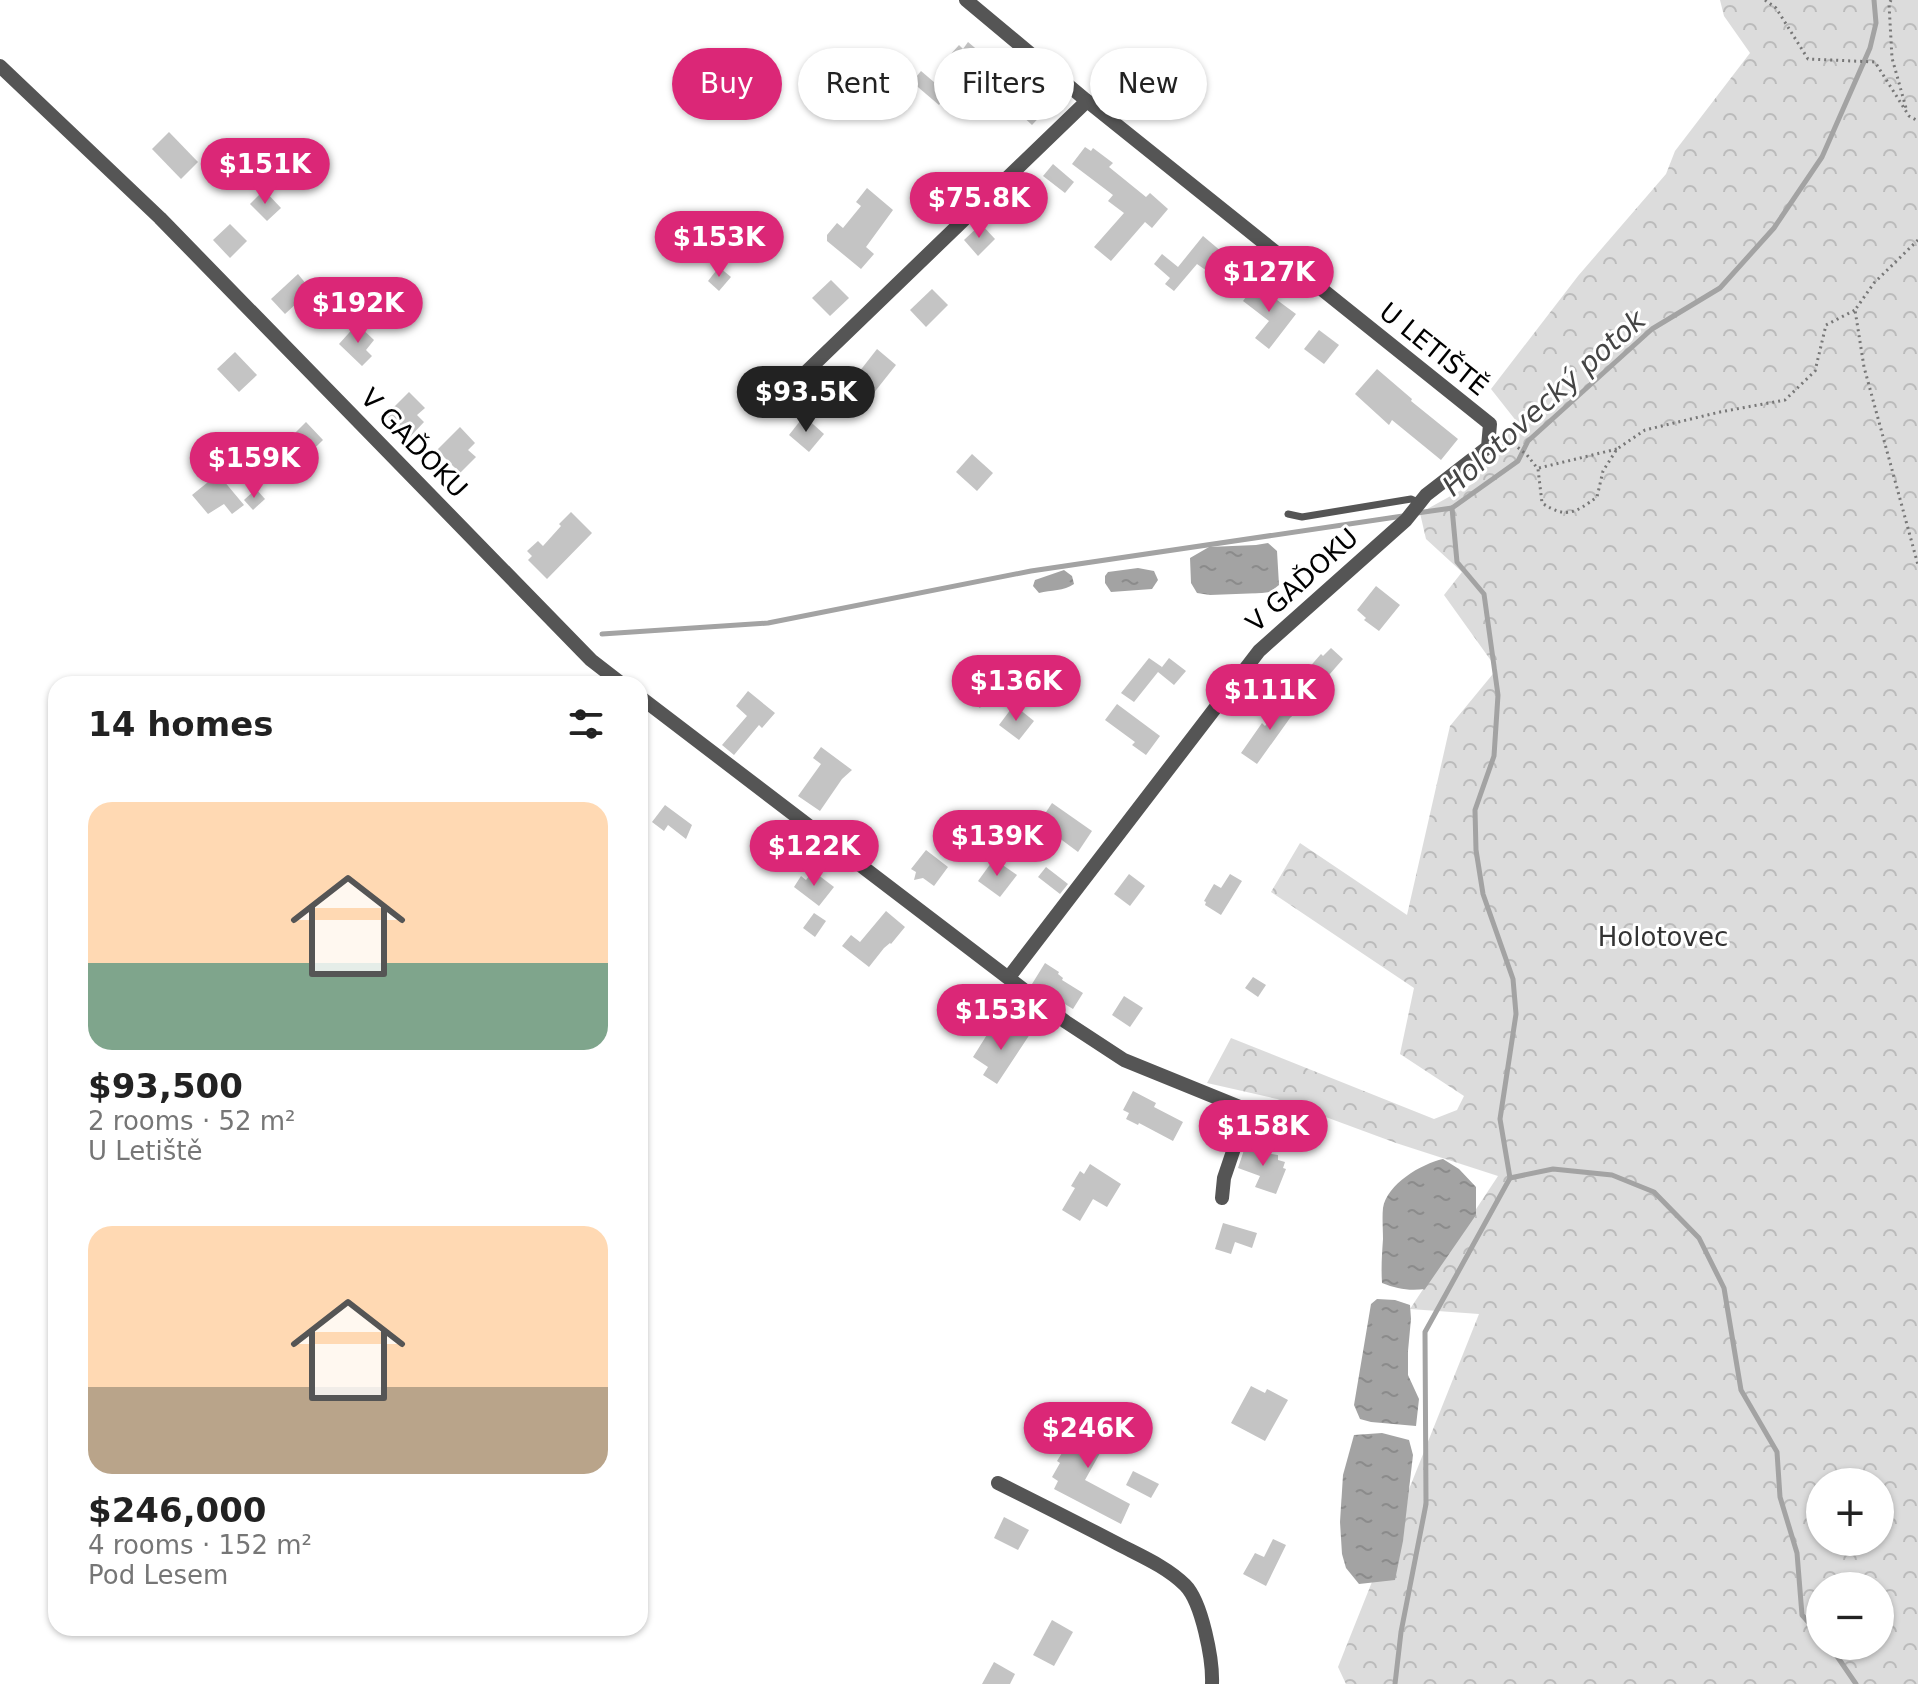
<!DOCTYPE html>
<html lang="en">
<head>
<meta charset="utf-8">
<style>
  body { margin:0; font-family:"DejaVu Sans",sans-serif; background:#f6f6f6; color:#222; height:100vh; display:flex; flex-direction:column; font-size:30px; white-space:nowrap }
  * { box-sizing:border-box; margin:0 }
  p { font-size:26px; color:#767676 }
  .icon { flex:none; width:44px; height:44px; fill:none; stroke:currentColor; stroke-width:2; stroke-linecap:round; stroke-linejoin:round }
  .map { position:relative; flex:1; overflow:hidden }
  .details { position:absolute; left:48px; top:676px; width:600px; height:960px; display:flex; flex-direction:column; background:#fff; border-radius:24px; box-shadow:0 2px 6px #0004 }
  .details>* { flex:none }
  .top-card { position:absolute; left:672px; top:48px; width:760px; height:72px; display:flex; gap:16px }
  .buttons { position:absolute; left:1806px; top:1468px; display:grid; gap:16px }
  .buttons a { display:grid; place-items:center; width:88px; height:88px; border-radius:50%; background:#fff; box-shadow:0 2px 6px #0004; font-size:40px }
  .price { position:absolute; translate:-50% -68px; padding:0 18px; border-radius:28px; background:#db2777; color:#fff; font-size:26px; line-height:52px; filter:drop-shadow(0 2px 4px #0008) }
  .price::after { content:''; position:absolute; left:50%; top:48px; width:24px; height:18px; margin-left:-12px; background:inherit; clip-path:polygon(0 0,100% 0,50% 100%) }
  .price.current { background:#222; color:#fff }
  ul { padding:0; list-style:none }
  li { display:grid; align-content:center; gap:16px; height:424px; padding:0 40px }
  li span { display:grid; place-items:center; height:248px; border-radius:24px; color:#555 }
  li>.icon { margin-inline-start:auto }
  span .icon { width:144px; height:144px; fill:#fffc; stroke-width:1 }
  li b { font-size:34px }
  h2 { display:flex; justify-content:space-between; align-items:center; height:96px; padding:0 40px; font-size:34px }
  .tag { padding:0 28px; border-radius:36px; background:#fff; box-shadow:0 2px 6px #0004; font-size:28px; line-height:72px }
  .tag.current { background:#db2777; color:#fff }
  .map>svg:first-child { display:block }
  .forest { fill:url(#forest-crowns); fill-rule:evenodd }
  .water { fill:url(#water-ripples) }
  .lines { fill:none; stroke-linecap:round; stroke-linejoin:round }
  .stream { stroke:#a3a3a3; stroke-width:5 }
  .building { fill:#c4c4c4 }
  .path { stroke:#777; stroke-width:3; stroke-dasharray:2 4; stroke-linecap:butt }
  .service { stroke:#555; stroke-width:7 }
  .minor { stroke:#555; stroke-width:14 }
  .labels { text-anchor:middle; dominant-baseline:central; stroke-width:6; stroke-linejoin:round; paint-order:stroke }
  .street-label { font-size:26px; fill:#000; stroke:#fff }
  .park-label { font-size:26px; fill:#333; stroke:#fff }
  .water-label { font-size:28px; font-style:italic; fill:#444; stroke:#fff }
</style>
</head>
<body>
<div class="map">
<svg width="1918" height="1684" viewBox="0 0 1918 1684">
  <defs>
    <pattern id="forest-crowns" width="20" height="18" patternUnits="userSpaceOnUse" patternTransform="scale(2)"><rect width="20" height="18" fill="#dcdcdc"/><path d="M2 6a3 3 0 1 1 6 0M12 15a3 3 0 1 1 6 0" fill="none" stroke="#bbb"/></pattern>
    <pattern id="water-ripples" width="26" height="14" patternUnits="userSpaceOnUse" patternTransform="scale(2)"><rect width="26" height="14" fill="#a3a3a3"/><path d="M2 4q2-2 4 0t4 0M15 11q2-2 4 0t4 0" fill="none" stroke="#8b8b8b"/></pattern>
  </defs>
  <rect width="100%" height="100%" fill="#fff"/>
  <path class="forest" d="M1720,0h198v1684h-572l-8,-17 141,-353 -69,-5 88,-133 -102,-33 -119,-44 -70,-16 24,-45 203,81 23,-9 7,-14 -64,-42 14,-66 -143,-96 29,-49 107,72 43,-189 47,-57 -53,-74 18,-23 -36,-33 -6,-26 54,-30 43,-61 -26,-33 87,-113 88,-102 9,-23 75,-98 -26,-37zM1820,1482h60v60h-60zM1820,1586h60v60h-60z"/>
  <g class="water">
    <path d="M1268,543l9,8 2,34 -9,7 -8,1 -52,2 -13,-2 -6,-10 -1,-25 19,-11 47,-2z"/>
    <path d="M1138,568l16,3 4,9 -6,9 -41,3 -6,-9v-7l3,-4z"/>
    <path d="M1064,570l8,6 2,8c-10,7 -23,6 -35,9l-6,-7 2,-6z"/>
    <path d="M1443,1159l16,10 17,18v28l-51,74c-16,2 -28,0 -43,-6 -1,-15 0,-29 1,-44 0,-10 -1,-21 0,-31 4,-24 38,-44 60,-49z"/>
    <path d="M1377,1299l18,1 15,5 1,14 -3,32v24l11,24 -3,27 -45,-4 -11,-3 -6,-14 17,-101z"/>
    <path d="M1382,1433l27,7 4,15 -10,86 -8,39 -36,4 -13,-16 -4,-14 -2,-32 3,-47 11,-40z"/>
  </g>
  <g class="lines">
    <g class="stream">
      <path d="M1417,513l35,-5"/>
      <path d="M602,634l166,-11 263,-52 372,-55"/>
      <path d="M1510,1178l43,-9 59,6 42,17 45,46 25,50 17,102 36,62 3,45 17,56 5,62 18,20"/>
      <path d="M1830,1646l26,38"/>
      <path d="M1395,1684l6,-52 25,-128 -1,-172 85,-154 -10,-59 16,-105 -3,-35 -30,-85 -7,-44 -1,-40 19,-54 4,-61 -14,-101 -27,-32 -5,-54 66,-47 10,-20 124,-112 68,-41 54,-60 48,-71 48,-109 6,-25 -2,-23"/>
    </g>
  </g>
  <g class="building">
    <path d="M968,42l19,16 -16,19 -22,-18 3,-3 -2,-1 9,-10 4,4z"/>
    <path d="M921,71l27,23 -9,11 -27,-23z"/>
    <path d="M1020,85l28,23 -16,17 -26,-24z"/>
    <path d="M169,132l29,30 -17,17 -29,-30z"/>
    <path d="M1085,147l6,4 2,-3 20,15 -4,4 37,30 4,-4 18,16 -16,19 -7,-6 -34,39 -17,-14 30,-34 -16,-12 5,-6 -41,-31z"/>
    <path d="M1053,164l21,18 -9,11 -22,-17z"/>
    <path d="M867,188l26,22 -27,37 8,7 -13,15 -34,-28v-6l10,-12 6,5 18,-22 -5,-4z"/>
    <path d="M264,190l17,18 -14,13 -17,-17z"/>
    <path d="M230,224l17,17 -17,17 -17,-18z"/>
    <path d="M981,224l14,15 -17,17 -14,-16z"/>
    <path d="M1203,236l19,16 -15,19 -10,-7 -23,27 -9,-7 5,-6 -16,-14 8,-10 16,13z"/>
    <path d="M719,267l12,10 -12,14 -11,-10z"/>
    <path d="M298,274l13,16 -26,24 -14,-15z"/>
    <path d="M831,280l18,18 -19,18 -18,-18z"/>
    <path d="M1258,281l17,13 -2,3 23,17 -27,35 -14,-11 14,-17 -26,-20z"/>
    <path d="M932,289l16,16 -22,22 -16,-17z"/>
    <path d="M357,324l17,16 -8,10 6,6 -10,10 -23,-22z"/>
    <path d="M1319,330l20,15 -15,19 -20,-15z"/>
    <path d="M877,349l19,16 -39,49 -19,-15z"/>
    <path d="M235,352l22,23 -18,17 -22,-23z"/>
    <path d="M1377,369l35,30 -1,2 47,38 -17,21 -49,-40 -3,5 -34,-31z"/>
    <path d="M409,392l16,16 -8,7 7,7 -15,16 -23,-23z"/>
    <path d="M804,416l20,18 -15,18 -20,-17z"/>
    <path d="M306,422l17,18 -39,38 -15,-14 23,-22 -3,-3z"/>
    <path d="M460,427l15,16 -7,7 8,7 -16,16 -23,-23z"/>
    <path d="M972,454l21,19 -16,18 -21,-19z"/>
    <path d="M218,474l26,31 -12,9 -8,-10 -16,10 -16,-19z"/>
    <path d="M256,489l9,10 -12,11 -9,-10z"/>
    <path d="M571,512l21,21 -45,46 -19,-19 4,-4 -5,-5 11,-10 5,5 18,-20 -2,-2z"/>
    <path d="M1376,586l24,19 -21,26 -15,-11 2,-2 -9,-8z"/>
    <path d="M1331,648l12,11 -21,24 -15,-13 14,-16 2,2z"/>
    <path d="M1149,658l13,9 -3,4 10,-13 17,13 -12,14 -16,-13 -24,30 -13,-9z"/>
    <path d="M981,680l13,9 -14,19 -12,-9z"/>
    <path d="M748,691l27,22 -13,15 -3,-3 -25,30 -12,-10 25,-29 -11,-10z"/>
    <path d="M1290,697l12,10 -12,11 -33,46 -16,-11 21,-30 3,3z"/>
    <path d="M1117,704l43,32 -14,19 -14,-10 3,-3 -30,-22z"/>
    <path d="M1014,705l20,16 -15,19 -20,-15z"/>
    <path d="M821,747l31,23 -10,9 -22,32 -22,-15 23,-32 -8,-6z"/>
    <path d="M1052,803l40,28 -14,21 -39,-29z"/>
    <path d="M665,805l27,20 -6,14 -18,-14 -4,6 -12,-9z"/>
    <path d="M926,850l22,17 -14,19 -11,-8 -9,2 2,-8 -5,-3z"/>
    <path d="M994,859l23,16 -17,22 -22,-16z"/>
    <path d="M1046,867l22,17 -8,10 -22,-17z"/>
    <path d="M813,871l21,16 -15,19 -25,-19 7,-11 5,4z"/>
    <path d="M1129,874l16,12 -15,20 -16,-12z"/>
    <path d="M1230,874l12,7 -21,34 -16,-10 1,-3 -2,-1 10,-17 7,4z"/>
    <path d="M886,911l19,16 -14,17 -1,-1 -6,5 -15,19 -27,-21 9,-11 9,7z"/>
    <path d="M814,913l12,8 -11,16 -12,-9z"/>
    <path d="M1045,963l14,9 -1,2 5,4 -1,2 21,13 -10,16 -41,-25z"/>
    <path d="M1253,977l13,8 -8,12 -13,-9z"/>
    <path d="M1124,996l19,12 -13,19 -18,-12z"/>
    <path d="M1018,1023l14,8 -35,53 -14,-9 5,-8 -15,-10 17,-27 17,10z"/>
    <path d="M1133,1091l23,12 -2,4 29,15 -10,19 -34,-18 -1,2 -12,-6 3,-6 -6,-3z"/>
    <path d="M1247,1141l9,4 -2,6 24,4v5l7,2 -2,6 3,1 -10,25 -21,-7 5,-11 -22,-8z"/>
    <path d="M1090,1164l31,20 -14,23 -14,-8 -13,22 -18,-11 13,-22 -4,-2 9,-15 4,3z"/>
    <path d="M1223,1223l34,10 -5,15 -17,-6 -4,12 -16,-5z"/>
    <path d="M1251,1386l14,7 2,-4 21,11 -23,41 -34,-18z"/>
    <path d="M1086,1415l28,13 -29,52 45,24 -9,20 -67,-35 4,-8 -6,-4 8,-14 -3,-2z"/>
    <path d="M1133,1471l26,13 -8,14 -25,-13z"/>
    <path d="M1004,1517l25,13 -11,20 -24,-12z"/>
    <path d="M1273,1539l13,6 -20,41 -23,-12 12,-21 9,4z"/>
    <path d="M1052,1620l21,12 -19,34 -21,-11z"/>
    <path d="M994,1662l21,12 -5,10h-28z"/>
  </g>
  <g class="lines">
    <g class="path">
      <path d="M1765,0l11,8 32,51 67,3 34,54 9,5"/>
      <path d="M1891,0l-2,4 3,54 14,50"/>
      <path d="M1918,240l-44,43 -19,27 9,57 54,198"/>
      <path d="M1504,436l23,19 11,14 4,34c24,16 33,10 55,-6l6,-26 14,-22 28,-19 75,-18 65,-12 30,-29 11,-46 29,-15"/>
      <path d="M1539,468l78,-19"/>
    </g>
    <path class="service" d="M1288,514l14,3 109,-18 9,4"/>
    <g class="minor">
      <path d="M966,0l121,101 403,323 -2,23 -62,48 -20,25 -147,131 -250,326"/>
      <path d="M0,66l160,152 431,442 31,24"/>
      <path d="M804,374l283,-273"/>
      <path d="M640,697l426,325 58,38 123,50 -23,68 -2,20"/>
      <path d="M998,1483c40,20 80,40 120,61 23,12 49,23 67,41 17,17 28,75 27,99"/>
    </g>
  </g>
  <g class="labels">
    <g class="street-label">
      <text transform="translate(1434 349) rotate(39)">U LETIŠTĚ</text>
      <text transform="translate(414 443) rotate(46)">V GAĎOKU</text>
      <text transform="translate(1302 580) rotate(-42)">V GAĎOKU</text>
    </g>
    <g class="park-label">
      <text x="1663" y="937">Holotovec</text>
    </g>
    <g class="water-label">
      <text transform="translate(1544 403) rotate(-42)">Holotovecký potok</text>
    </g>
  </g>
</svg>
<div class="buttons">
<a>+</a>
<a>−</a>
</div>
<b class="price" style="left:265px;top:206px">$151K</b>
<b class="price" style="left:979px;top:240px">$75.8K</b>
<b class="price" style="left:719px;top:279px">$153K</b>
<b class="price" style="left:1269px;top:314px">$127K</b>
<b class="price" style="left:358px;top:345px">$192K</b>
<b class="price current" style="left:806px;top:434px">$93.5K</b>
<b class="price" style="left:254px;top:500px">$159K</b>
<b class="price" style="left:1016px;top:723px">$136K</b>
<b class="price" style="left:1270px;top:732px">$111K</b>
<b class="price" style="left:997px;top:878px">$139K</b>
<b class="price" style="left:814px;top:888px">$122K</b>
<b class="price" style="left:1001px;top:1052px">$153K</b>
<b class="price" style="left:1263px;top:1168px">$158K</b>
<b class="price" style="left:1088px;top:1470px">$246K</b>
<div class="top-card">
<a class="tag current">Buy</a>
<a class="tag">Rent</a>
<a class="tag">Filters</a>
<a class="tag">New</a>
</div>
<section class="details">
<h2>14 homes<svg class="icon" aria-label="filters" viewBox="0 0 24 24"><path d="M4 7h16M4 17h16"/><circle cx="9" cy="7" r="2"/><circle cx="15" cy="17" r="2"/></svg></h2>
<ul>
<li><span style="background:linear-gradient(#ffd9b3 65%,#7fa58c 0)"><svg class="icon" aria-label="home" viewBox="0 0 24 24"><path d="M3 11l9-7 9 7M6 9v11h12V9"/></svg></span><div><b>$93,500</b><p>2 rooms · 52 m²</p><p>U Letiště</p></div></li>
<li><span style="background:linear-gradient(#ffd9b3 65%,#b9a48a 0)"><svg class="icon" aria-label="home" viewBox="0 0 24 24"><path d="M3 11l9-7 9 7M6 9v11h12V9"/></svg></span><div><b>$246,000</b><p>4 rooms · 152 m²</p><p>Pod Lesem</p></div></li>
</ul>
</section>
</div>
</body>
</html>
